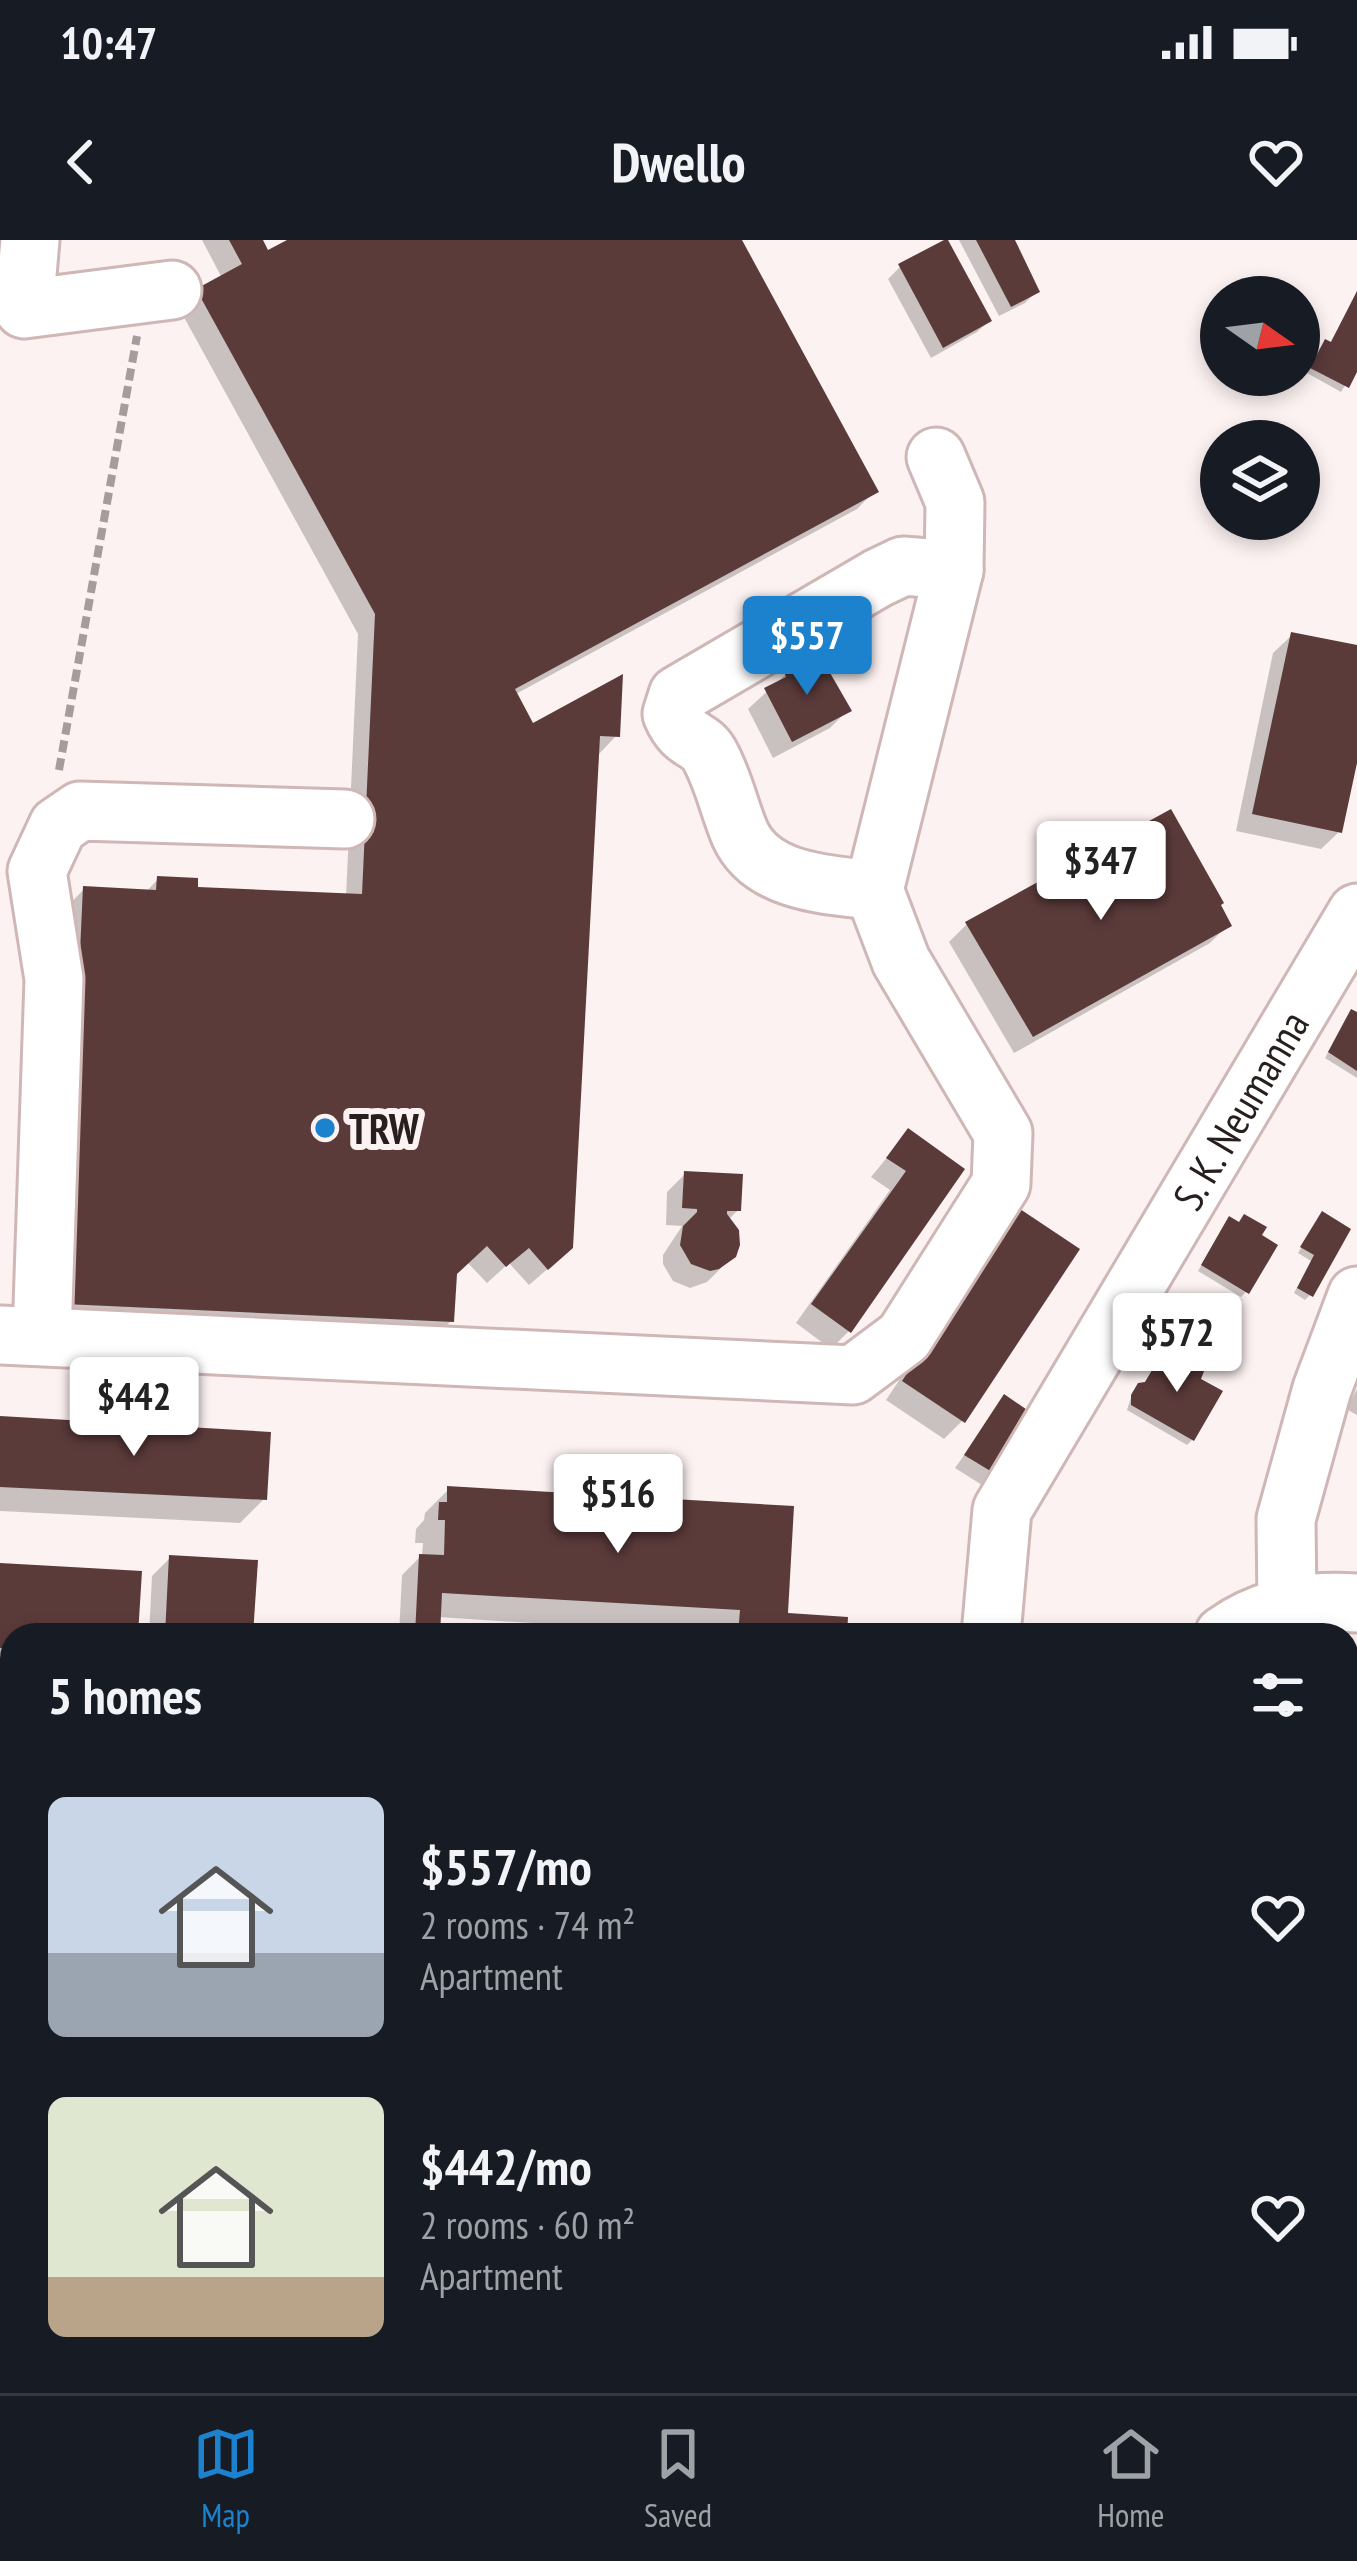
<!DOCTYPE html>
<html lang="en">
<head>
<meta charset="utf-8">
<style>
  body { margin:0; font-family:"PT Sans Narrow",sans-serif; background:#20242c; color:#f1f3f6; height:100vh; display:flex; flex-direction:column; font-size:45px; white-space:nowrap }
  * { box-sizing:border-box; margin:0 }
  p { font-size:39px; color:#9ea1a6 }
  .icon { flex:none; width:66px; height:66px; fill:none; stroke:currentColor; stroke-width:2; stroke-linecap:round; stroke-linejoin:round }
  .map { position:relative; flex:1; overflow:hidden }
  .sheet { position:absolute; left:0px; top:1383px; width:1359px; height:771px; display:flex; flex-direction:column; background:#171b24; border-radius:36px 36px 0 0; box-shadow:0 6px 18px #0003 }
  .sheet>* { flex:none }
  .needle { width:78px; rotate:104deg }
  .tools { position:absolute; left:1200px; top:36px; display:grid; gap:24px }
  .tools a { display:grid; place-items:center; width:120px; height:120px; border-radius:50%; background:#171b24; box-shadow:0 6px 18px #0003; font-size:60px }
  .price { position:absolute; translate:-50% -102px; padding:0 27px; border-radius:12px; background:#fff; color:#222; font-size:39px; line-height:78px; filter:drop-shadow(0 3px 6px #0008) }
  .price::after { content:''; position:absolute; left:50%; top:72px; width:36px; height:27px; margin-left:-18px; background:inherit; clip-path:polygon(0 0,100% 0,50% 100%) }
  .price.current { background:#1d82cd; color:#fff }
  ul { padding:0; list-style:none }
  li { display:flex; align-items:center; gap:36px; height:300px; padding:0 48px }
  li span { display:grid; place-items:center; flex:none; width:336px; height:240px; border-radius:18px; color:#555 }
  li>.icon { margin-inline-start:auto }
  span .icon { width:144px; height:144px; fill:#fffc; stroke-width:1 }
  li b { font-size:51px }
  h2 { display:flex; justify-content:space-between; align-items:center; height:144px; padding:0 48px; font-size:51px }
  .status { display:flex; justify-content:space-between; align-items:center; height:84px; padding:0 60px; background:#171b24; direction:ltr }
  .status svg { height:33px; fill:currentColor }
  header { display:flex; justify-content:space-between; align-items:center; height:156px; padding:0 48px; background:#171b24; font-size:54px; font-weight:700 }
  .dock { display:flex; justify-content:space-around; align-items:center; height:168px; border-top:3px solid #363941; background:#171b24; font-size:33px; color:#9ea1a6 }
  .dock a { display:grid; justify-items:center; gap:6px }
  .dock .current { color:#1d82cd }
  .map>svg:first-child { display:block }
  .shadow { fill:#0003 }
  .building { fill:#5b3a3a }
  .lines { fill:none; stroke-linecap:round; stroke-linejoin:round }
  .minor-casing { stroke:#cfb7b6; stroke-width:63 }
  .path { stroke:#a69c9c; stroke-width:8; stroke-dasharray:12 6; stroke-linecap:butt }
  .minor { stroke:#fff; stroke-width:57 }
  .poi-dot { fill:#1d82cd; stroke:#fcf2f1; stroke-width:4.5 }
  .labels { text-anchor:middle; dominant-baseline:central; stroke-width:12; stroke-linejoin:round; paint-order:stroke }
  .street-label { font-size:42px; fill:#271e1e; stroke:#fcf2f1 }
  .poi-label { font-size:42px; font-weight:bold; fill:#271e1e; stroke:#fcf2f1; text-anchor:start }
</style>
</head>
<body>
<div class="status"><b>10:47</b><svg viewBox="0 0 49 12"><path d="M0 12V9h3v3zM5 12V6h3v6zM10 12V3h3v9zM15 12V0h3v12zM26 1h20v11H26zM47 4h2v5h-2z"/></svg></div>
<header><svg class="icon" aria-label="back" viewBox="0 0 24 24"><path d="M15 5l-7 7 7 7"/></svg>Dwello<svg class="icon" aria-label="heart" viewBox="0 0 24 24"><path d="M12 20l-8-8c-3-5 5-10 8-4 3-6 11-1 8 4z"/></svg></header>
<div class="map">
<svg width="1357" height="2153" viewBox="0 0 1357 2153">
  <rect width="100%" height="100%" fill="#fcf2f1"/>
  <g class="shadow">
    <path d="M202,0h57l8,14 26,-14h447l135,251 -18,18 -343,186 18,32 85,8 -18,19 -48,512 -22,19 -20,-22 -22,20 -20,-21 -13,12 -3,47 -18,18 -385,-18 18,-413 18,-19 61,4 13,-14 37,11 151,7 12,-263 -178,-324 18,-18 24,-14z"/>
    <path d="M959,0h51l27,51 -12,12 -26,13z"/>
    <path d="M900,27l89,54 -12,11 -46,26 -43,-79z"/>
    <path d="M1357,53v73l-16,26 -34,-19 13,-25 9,-3z"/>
    <path d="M1292,395l65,14v99l-17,83 -19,18 -85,-18 37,-178z"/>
    <path d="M786,434l62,36 -18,18 -57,30 -25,-49z"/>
    <path d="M1218,666l10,19 -18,18 -196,110 -65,-111 18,-18z"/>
    <path d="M1357,776v62l-32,-20 22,-41z"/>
    <path d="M908,892l52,37 -111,162 -18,18 -35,-26 94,-133 -19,-13z"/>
    <path d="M685,934l53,36 -9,9 5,36 -27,27 -17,6 -17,-7 -10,-17v-9l19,-29 -16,-1 1,-33z"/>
    <path d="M1318,980l-8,75 -5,5 -11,-7 17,-32 -13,-8z"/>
    <path d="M1225,984l21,68 -5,5 -43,-26z"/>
    <path d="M1000,989l-38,192 -18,18 -58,-39z"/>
    <path d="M1144,1145l48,55 -5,5 -60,-35 6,-19z"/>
    <path d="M1357,1149v26l-11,-6z"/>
    <path d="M1005,1158l-11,76 -12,11 -27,-17z"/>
    <path d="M0,1179l264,80 -24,24 -240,-12z"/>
    <path d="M449,1249l336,127 59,19h-127l-279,-18 -1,18h-38l3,-60 20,-20 1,-12h-8l1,-14 8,-9 1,-7z"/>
    <path d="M170,1318l80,77h-101l3,-59z"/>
    <path d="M0,1326l135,69h-123v32l-12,-1z"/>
    <path d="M1347,1426h10v88l-10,-1z"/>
    <path d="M1357,1656v157l-10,-1z"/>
    <path d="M1357,1830v323h-32l1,-11h21v-302z"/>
    <path d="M1004,2142h145l-1,11h-144z"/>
  </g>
  <g class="building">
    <path d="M229,0h34l5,10 19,-10h455l137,252 -364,197 18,34 90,-49 -3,63 -20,-1 -27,512 -25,22 -19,-22 -23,19 -19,-21 -30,28 -3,48 -390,-18 19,-418 73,4 1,-14 41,2v9l164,7 13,-280 -179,-325 46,-25z"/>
    <path d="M944,0h4l44,81 -49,27 -45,-84z"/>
    <path d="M976,0h39l25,52 -29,15z"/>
    <path d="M1357,51v81l-8,16 -39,-20 15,-29 6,3z"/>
    <path d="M1291,392l66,13v118l-15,70 -90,-19z"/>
    <path d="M818,412l34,59 -60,31 -28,-54 22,-11 -2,-6z"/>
    <path d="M1171,569l53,94 -3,2 11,21 -199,111 -68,-115z"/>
    <path d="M1351,769l6,3v59l-29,-19z"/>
    <path d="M908,888l57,41 -114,164 -40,-29 95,-133 -20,-13z"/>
    <path d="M684,931l59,3 -2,37h-14v3l12,16 1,15 -4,12 -17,12 -9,2 -19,-7 -11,-19 3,-19 14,-14v-3l-15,-1z"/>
    <path d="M1017,967l63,42 -115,174 -63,-42z"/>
    <path d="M1322,971l29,18 -38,68 -16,-9 17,-33 -14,-8z"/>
    <path d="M1244,974l23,13 -5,8 16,10 -29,49 -48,-29 28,-49 10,6z"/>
    <path d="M1176,1112l30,14 -5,13 22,12 -29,50 -63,-36v-10l7,-12 7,-1 16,-27 8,5z"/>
    <path d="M1004,1154l32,22 -39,59 -33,-20z"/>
    <path d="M0,1176l271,16 -4,68 -267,-13z"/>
    <path d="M447,1246l347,20 -6,107 60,4 -1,18h-109l2,-25 -298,-17 -2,42h-25l4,-81 25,1 1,-35h-7l1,-18h8z"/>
    <path d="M169,1315l89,5 -5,75h-88z"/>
    <path d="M0,1323l142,8 -4,64h-126v14l-12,-1z"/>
    <rect x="1347" y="1423" width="10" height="57"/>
    <path d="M0,1557l12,1v379h-12z"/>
    <path d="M0,2104h12v38h6l-1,11h-17z"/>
    <path d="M1075,2142h77l-1,11 -77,-2z"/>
  </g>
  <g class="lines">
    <defs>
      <g id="minor">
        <path d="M30,0l-6,69 148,-19"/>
        <path d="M874,650c-45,-5 -112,-7 -134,-56 -11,-26 -17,-56 -31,-80 -11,-18 -24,-10 -37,-40l6,-19 200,-117 25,-12 51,4"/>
        <path d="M0,1095l853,40 51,-38 97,-153 2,-51 -102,-172 -27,-71 80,-320 1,-68 -19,-45"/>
        <path d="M42,1096l12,-357 -17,-108 21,-45 22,-15 265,8"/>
        <path d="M1287,1366l-1,-87 36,-130 35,-93"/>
        <path id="s1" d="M991,1395l11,-125 355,-597"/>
        <path d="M1224,1395c40,-29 85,-35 133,-32"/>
        <path d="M772,2142l183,9"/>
        <path d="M1312,2153l1,-11"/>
      </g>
    </defs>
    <use href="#minor" class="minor-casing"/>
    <g class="path">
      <path d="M59,530l78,-434"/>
      <path d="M1347,1594l10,1"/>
      <path d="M1347,1867l10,-146"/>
      <path d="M276,2153l4,-11"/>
      <path d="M350,2153l1,-11"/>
    </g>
    <use href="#minor" class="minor"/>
  </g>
  <circle class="poi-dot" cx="325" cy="888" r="12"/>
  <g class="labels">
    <g class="street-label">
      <text stroke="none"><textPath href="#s1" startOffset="591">S. K. Neumanna</textPath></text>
    </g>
    <g class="poi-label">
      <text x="349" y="888">TRW</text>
    </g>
  </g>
</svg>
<div class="tools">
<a><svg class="needle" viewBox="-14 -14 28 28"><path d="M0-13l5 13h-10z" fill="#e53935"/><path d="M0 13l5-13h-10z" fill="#9ea1a6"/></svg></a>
<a><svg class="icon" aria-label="layers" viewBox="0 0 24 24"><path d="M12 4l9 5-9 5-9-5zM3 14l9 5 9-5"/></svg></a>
</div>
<b class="price current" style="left:807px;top:458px">$557</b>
<b class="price" style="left:1101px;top:683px">$347</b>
<b class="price" style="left:1177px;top:1155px">$572</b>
<b class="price" style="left:134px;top:1219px">$442</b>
<b class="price" style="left:618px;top:1316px">$516</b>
<section class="sheet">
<h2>5 homes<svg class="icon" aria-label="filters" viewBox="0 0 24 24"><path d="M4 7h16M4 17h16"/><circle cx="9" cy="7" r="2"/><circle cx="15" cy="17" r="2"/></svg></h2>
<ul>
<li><span style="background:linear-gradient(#c9d6e8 65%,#9aa5b1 0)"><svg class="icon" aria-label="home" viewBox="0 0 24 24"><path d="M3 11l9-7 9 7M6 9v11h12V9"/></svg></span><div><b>$557/mo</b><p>2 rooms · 74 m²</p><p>Apartment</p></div><svg class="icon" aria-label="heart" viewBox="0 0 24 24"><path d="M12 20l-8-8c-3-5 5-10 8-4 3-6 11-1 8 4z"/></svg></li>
<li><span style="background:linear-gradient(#dfe7d0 75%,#b9a48a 0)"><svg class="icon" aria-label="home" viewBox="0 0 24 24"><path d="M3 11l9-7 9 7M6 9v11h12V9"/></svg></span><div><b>$442/mo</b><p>2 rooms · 60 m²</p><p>Apartment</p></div><svg class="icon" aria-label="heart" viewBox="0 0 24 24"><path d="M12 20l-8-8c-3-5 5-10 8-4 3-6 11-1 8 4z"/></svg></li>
</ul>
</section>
</div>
<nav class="dock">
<a class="current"><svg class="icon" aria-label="map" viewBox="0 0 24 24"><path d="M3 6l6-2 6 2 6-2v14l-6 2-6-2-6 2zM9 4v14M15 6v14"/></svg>Map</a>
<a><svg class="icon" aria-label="saved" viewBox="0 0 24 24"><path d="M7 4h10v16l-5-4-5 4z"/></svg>Saved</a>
<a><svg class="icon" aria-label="home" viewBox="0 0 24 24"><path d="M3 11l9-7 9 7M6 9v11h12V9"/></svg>Home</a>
</nav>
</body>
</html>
